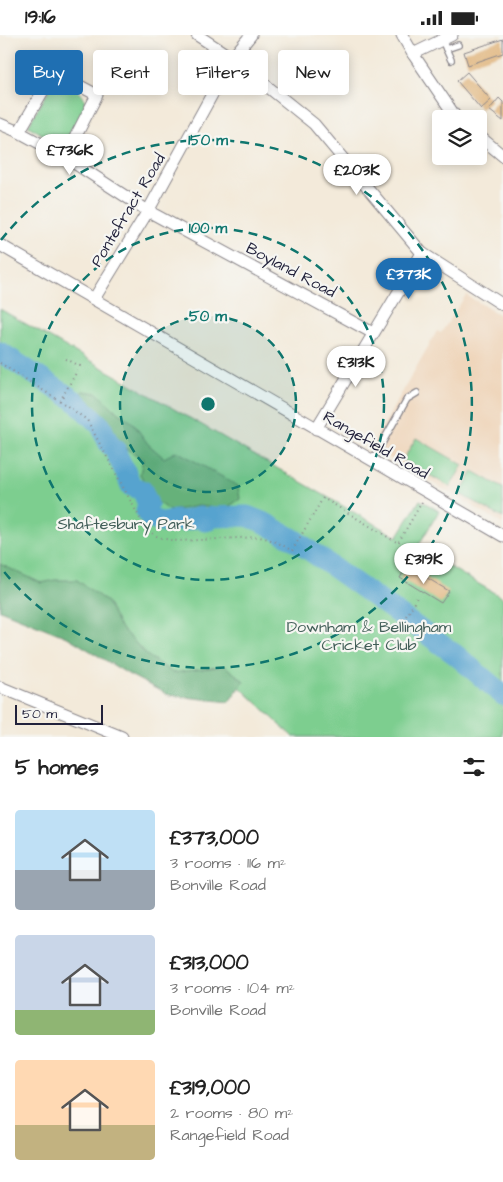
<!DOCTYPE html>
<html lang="en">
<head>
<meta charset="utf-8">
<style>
  body { margin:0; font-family:"Architects Daughter",sans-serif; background:#f2f2f2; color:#222; height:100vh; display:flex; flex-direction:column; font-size:19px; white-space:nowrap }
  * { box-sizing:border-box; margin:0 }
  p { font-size:16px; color:#767676 }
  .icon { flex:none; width:28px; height:28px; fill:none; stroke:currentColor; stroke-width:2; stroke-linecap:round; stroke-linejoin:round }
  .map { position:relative; height:702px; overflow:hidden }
  .sheet { display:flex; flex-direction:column; background:#fff; flex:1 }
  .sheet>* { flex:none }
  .top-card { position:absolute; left:15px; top:15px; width:474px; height:45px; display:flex; gap:10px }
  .tools { position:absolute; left:432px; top:75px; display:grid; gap:10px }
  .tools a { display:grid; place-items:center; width:55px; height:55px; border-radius:5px; background:#fff; box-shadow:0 2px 12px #0003; font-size:25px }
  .scale { position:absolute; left:15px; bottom:12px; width:88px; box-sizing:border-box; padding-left:5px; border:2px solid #22223b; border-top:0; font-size:14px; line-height:18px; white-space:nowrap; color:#22223b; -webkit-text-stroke:4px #f6f6f2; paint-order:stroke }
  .price { position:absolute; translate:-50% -42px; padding:0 11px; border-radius:18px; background:#fff; color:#222; font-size:16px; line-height:32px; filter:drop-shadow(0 1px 2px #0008) }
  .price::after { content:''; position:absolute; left:50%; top:30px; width:15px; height:11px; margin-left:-8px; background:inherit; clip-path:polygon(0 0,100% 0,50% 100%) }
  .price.current { background:#1f6fb2; color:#fff }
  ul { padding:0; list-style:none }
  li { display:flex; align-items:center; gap:15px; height:125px; padding:0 15px }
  li span { display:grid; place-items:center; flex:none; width:140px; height:100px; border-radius:5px; color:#555 }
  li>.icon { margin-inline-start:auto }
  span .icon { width:60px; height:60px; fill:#fffc; stroke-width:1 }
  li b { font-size:21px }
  h2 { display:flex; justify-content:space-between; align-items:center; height:60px; padding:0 15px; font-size:21px }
  .tag { padding:0 18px; border-radius:5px; background:#fff; box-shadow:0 2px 12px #0003; font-size:18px; line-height:45px }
  .tag.current { background:#1f6fb2; color:#fff }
  .status { display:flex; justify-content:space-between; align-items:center; height:35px; padding:0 25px; background:#fff; direction:ltr }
  .status svg { height:14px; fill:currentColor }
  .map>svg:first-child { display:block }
  .built { fill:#efd6bb }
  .green { fill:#7dce8f; stroke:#507865 }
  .forest { fill:#66b17a; stroke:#446a5a }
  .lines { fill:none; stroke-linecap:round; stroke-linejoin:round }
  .river { stroke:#56a3cf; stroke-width:21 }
  .building { fill:#e2ba86 }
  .lane-casing { stroke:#8a868a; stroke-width:8 }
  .street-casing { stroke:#8a868a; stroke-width:13 }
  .path { stroke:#8a868a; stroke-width:2; stroke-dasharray:1 4; stroke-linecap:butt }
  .lane { stroke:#fff; stroke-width:5.5 }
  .street { stroke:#fff; stroke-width:11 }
  .ring { fill:none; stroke:#0f766e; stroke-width:2.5; stroke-dasharray:9 6 }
  .labels { text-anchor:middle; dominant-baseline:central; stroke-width:4.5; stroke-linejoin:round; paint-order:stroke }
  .street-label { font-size:16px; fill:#22223b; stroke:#f6f6f2 }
  .park-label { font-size:16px; fill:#425e58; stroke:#f6f6f2 }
  .centre { fill:#0f766e; stroke:#f6f6f2; stroke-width:2.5 }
  .ring-label { font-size:15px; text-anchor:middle; font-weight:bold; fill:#0f766e; stroke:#f6f6f2; stroke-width:4.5; stroke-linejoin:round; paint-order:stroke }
</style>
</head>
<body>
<div class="status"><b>19:16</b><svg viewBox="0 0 49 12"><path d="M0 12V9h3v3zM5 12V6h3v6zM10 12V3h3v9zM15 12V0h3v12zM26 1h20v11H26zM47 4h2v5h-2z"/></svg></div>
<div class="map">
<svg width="503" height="702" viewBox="0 0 503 702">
  <rect width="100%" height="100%" fill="#f6f6f2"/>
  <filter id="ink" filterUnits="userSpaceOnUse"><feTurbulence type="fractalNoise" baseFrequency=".02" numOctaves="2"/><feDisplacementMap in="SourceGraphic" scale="10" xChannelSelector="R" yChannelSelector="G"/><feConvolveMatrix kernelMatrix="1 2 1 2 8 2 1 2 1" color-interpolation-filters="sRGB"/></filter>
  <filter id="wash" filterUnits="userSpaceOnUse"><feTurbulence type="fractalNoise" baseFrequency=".0096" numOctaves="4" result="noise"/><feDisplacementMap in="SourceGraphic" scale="20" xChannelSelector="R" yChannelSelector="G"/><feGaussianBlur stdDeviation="1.12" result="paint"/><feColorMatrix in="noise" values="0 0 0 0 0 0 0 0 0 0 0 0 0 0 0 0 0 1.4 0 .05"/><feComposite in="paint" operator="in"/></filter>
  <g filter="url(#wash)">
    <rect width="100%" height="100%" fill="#f3eada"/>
    <path class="built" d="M466,260l37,22v207l-132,-77 66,-116 4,2z"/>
    <g class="green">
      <path d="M61,49c14,2 26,10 24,25l-21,38 -36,-21 21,-36 4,-4z"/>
      <path d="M0,274l397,228 23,-37 19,11 -22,37 86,50v139h-210l-51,-48 -13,-10 -13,14 -216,-84z"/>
      <path d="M416,403l47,27 -13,22 -47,-27z"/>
      <path d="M473,436l30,17v30l-43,-24z"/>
    </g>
    <g class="forest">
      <path d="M83,356l14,2 17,16 19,14 15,21 16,14 13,-7 61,35 2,13 -15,10 -27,-3 -28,5 -16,-11 -14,-26 3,-15 -18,-11 -21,-22 -27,-22 -1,-8z"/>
      <path d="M0,529l41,19 14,-3h22l30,22 12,24 29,30 25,17 52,-7 19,15 -15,21 -61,-7 -40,-21 -59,-36 -69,-28z"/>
    </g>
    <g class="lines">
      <path class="river" d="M0,317l74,48 27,26 8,18 7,6 1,5 9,18 5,13 11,4 6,14 -2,7 4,7 10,4 6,1 9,-3 8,1 17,-4 5,4 4,-1 3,-3 35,-1 18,7 30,17 161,115 47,40"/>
    </g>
    <g id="blocks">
      <g class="building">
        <path d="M503,4v14l-35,12 -4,-13z"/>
        <path d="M467,37l24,28 -10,9 -24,-28z"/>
        <path d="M499,63l4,4v19l-14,-11z"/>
        <path d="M407,531l42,25 -8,12 -41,-25z"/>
      </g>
    </g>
  </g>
  <g filter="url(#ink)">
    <use href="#blocks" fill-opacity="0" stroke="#8a868a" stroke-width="1"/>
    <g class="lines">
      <defs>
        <g id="lane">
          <path d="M442,5l9,20"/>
          <path d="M446,14l12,-4"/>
          <path d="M372,426l35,-62 10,-6"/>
        </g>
        <g id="street">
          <path d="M197,0l35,23 82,66 108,129 81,52"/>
          <path d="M402,0l11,19 44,65"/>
          <path d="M413,19l39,-19"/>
          <path d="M0,89l19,8 46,25 83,54 225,122"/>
          <path d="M19,97l35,-60 43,23 -32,62"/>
          <path d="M479,101l24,20"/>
          <path d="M0,210l503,291"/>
          <path d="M94,264l54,-88 84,-153 19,-23"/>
          <path d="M316,394l106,-176"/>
          <path d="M0,652l122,50"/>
        </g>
      </defs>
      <use href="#lane" class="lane-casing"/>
      <use href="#street" class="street-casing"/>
      <g class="path">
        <path d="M0,328l60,38 27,19 55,102c10,15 19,17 36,19l81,-4c13,2 22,7 33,14l31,-53 75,45 24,-41"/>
        <path d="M60,366l20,-35 -14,-7"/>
        <path d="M400,589l9,-12 8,-15"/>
      </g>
      <use href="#lane" class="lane"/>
      <use href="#street" class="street"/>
    </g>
  </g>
  <circle cx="208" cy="369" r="88" fill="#0f766e" fill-opacity=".12"/>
  <g class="ring">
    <circle cx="208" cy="369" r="88"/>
    <circle cx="208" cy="369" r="176"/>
    <path d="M1 205A264 264 0 1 1 1 533"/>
  </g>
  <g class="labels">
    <g class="street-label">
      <text transform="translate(128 175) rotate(-59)">Pontefract Road</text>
      <text transform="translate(291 235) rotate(28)">Boyland Road</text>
      <text transform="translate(376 410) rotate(30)">Rangefield Road</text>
    </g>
    <g class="park-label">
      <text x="126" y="489">Shaftesbury Park</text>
      <text x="369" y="592">Downham &amp; Bellingham<tspan x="369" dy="18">Cricket Club</tspan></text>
    </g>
  </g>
  <circle cx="208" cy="369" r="8" class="centre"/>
  <g class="ring-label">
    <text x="208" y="110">150 m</text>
    <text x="208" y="198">100 m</text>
    <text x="208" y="286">50 m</text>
  </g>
</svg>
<div class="tools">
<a><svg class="icon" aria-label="layers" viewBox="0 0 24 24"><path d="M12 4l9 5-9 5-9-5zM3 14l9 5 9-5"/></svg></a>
</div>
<div class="scale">50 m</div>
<b class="price" style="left:70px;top:141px">£736K</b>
<b class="price" style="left:357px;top:161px">£203K</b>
<b class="price current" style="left:409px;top:265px">£373K</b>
<b class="price" style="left:356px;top:353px">£313K</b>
<b class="price" style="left:424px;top:550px">£319K</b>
<div class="top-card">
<a class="tag current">Buy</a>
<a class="tag">Rent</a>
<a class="tag">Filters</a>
<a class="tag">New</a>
</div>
</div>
<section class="sheet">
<h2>5 homes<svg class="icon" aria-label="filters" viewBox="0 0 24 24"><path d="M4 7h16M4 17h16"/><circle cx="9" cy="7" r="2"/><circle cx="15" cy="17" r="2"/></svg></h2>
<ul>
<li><span style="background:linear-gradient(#bfe0f5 60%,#9aa5b1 0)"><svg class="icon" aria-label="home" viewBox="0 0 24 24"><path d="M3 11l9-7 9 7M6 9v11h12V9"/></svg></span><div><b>£373,000</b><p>3 rooms · 116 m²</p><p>Bonville Road</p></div></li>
<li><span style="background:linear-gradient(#c9d6e8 75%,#8fb573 0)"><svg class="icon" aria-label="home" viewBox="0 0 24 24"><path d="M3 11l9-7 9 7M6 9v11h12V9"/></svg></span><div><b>£313,000</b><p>3 rooms · 104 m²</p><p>Bonville Road</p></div></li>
<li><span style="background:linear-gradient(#ffd9b3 65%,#c2b280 0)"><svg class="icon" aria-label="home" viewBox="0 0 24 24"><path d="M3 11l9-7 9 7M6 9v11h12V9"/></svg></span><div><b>£319,000</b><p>2 rooms · 80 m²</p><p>Rangefield Road</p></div></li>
</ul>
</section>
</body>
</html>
